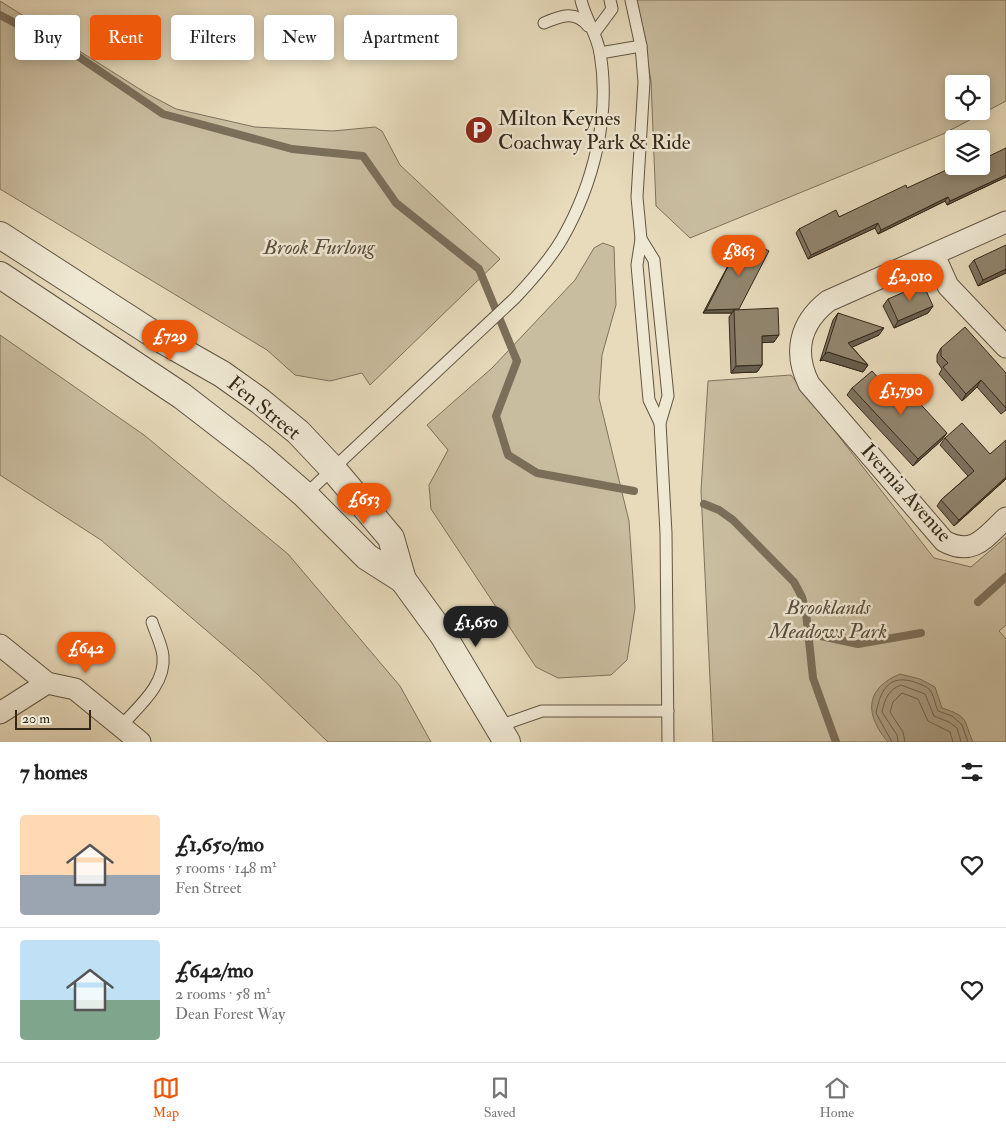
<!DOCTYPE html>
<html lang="en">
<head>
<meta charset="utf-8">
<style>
  body { margin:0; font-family:"IM FELL Double Pica",serif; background:#f2f2f2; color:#222; height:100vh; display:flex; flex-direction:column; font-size:19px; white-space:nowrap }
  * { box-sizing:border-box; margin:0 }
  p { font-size:16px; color:#767676 }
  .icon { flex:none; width:28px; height:28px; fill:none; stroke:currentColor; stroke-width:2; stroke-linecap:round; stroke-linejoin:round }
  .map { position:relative; height:742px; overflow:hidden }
  .sheet { display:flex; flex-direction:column; background:#fff; flex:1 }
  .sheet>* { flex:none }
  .top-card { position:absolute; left:15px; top:15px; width:500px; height:45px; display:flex; gap:10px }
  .tools { position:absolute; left:945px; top:75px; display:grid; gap:10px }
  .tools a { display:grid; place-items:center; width:45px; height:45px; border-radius:5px; background:#fff; box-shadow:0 2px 12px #0003; font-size:25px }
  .scale { position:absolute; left:15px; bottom:12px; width:76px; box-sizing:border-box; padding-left:5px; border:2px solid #342819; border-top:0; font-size:14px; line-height:18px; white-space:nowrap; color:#342819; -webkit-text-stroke:4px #efe8d3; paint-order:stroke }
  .price { position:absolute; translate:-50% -42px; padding:0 11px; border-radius:18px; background:#ea580c; color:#fff; font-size:16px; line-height:32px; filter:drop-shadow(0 1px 2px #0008) }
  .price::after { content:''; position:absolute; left:50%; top:30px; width:15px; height:11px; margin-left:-8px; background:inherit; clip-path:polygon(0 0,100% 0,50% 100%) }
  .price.current { background:#222; color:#fff }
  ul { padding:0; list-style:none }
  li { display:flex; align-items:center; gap:15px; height:125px; padding:0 20px }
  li+li { border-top:1px solid #e0e0e0 }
  li span { display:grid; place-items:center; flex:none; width:140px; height:100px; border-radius:5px; color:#555 }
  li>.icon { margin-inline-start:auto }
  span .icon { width:60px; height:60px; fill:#fffc; stroke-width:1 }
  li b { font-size:21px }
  h2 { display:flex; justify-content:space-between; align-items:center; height:60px; padding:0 20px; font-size:21px }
  .chip { padding:0 18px; border-radius:5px; background:#fff; box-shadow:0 2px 12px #0003; font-size:18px; line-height:45px }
  .chip.current { background:#ea580c; color:#fff }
  .dock { display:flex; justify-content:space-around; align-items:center; height:70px; border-top:1px solid #e0e0e0; background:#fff; font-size:14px; color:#767676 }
  .dock a { display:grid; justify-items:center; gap:2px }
  .dock .current { color:#ea580c }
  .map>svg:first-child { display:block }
  .green { fill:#c9bda0; stroke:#7e725c; fill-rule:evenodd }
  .water { fill:#aa9e85; stroke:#7b6f5a }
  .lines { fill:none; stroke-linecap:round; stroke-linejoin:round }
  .shore { stroke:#6f634f; stroke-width:1 }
  .stream { stroke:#7b6f5a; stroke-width:8 }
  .service-casing { stroke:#615542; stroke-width:13 }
  .minor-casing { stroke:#615542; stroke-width:23 }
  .tertiary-casing { stroke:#615542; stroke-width:28 }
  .service { stroke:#efe8d3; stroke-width:11 }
  .minor { stroke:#efe8d3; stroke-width:21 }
  .tertiary { stroke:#efe8d3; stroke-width:26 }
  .wall { fill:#7d725f; stroke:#342819 }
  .shaded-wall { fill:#665d4d; stroke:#342819 }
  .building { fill:#91856e; stroke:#342819 }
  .labels { text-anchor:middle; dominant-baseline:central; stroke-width:5; stroke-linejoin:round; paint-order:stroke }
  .poi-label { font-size:21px; fill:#342819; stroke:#efe8d3; text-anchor:start }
  .park-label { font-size:21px; font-style:italic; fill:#594d3b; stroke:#efe8d3 }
  .street-label { font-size:21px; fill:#342819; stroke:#efe8d3 }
</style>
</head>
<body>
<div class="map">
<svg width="1006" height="742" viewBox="0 0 1006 742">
  <rect width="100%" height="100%" fill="#e7dbbc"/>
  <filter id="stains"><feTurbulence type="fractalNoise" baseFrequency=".004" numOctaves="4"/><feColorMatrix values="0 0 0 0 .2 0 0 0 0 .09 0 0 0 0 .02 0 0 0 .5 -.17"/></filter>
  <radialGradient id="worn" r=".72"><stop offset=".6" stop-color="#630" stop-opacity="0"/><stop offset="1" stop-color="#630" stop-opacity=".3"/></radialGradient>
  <g class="green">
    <path d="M637,0h369v101l-63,33 -253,104 -34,-32 -5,-125zM954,84h27v27h-27z"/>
    <path d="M0,1l146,92 30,16 79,18 78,4 42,-4 7,4 18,34 100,94 -130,126 -8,-12 -32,8 -35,-6 -28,-25 -267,-161z"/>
    <path d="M603,243l11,4 2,58 -14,50 -3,43 30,123 6,87 -8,52 -16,15 -53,3 -22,-11 -105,-158 -2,-24 19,-35 -21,-25 65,-57 83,-88 19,-32z"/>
    <path d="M0,335l144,100 144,119 112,132 31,56h-103l-72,-69 -155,-133 -101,-65z"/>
    <path d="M791,375l143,183 37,9 35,-30v88l-7,6 7,8v103h-293l-12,-251 7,-110z"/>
  </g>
  <path class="water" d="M900,674l20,5 15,8 7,21c28,9 21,12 31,34h-85c-23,-27 -24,-53 12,-68z"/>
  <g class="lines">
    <g class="shore">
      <path d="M892,742l-16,-29c4,-20 11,-38 35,-32 6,2 13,4 18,8 5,5 6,16 9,22l14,5 10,9 6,17"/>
      <path d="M898,742l-1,-7 -15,-23c3,-13 6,-22 19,-27l24,9 9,22 15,6 8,6 4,14"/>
      <path d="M905,742l-2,-10 -13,-20 3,-10 9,-9 16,6 10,22 22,11 3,10"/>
    </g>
    <g class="stream">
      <path d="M0,15l79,42 84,57 129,35 71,7 33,47 83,66 38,92 -21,55 12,39 29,18 97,18"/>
      <path d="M704,504l15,6 14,10 61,62 8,15 4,16 7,65 23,64"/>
      <path d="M978,602l28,-25"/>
      <path d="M807,633l51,11 63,-11"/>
    </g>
    <defs>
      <g id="service">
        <path d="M631,0l10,46 3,36 -7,115 4,42 -4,26 12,135 11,23"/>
        <path d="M544,23c17,-7 31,-13 44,3"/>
        <path d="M595,32l17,-23 -2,-9"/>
        <path d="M600,53l41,-7"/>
        <path d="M641,239l13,21 14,136 -8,27 6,110 2,209"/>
        <path d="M305,495l210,-197c17,-18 34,-37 47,-59 31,-54 49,-123 38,-186 -3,-19 -15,-35 -19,-53"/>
        <path d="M122,725c17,-19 44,-41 41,-69 -1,-11 -8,-24 -11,-34"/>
        <path d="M499,726l43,-15h126"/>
      </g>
      <g id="minor">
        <path d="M1006,222l-178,79c-28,22 -35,51 -19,83l135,157c30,16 41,-4 62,-23"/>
        <path d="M934,255l14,31 58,61"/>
        <path d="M0,645l47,38 28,6 65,53"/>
        <path d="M0,713l47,-30"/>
      </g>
      <g id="tertiary">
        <path d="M0,235l164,106 58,33 38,27 38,31 35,37 58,69 12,42 40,55 64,107"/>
        <path d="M0,275l182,121 79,61 44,38 62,62 36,23"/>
      </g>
    </defs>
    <use href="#service" class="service-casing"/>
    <use href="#minor" class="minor-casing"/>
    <use href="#tertiary" class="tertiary-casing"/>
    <use href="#service" class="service"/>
    <use href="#minor" class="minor"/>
    <use href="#tertiary" class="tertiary"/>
  </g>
  <g class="wall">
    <path d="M1006,148v29l-59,28 -2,-4 -67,33 -3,-6 -67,31 -12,-26 3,-4 40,-12 68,-29 74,-22z"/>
    <path d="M743,237l-5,73 36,32h-12v23l-5,7 -26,1 -2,-56 3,-4h-29z"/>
    <path d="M974,260l32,13 -28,13 -9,-20z"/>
    <path d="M888,299l45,7 -5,7 -34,15 -11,-22z"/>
    <path d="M838,313l41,22 -27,12 16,18 -5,7 -40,-12 -3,1 13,-41z"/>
    <path d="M941,348l65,25v37l-5,4 -24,-27 -15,14 -23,-27 3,-5 -5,-7v-7z"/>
    <path d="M852,388l50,16 40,36 -29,26 -66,-71z"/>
    <path d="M945,438l45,16 16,25 -52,47 -17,-20 4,-6 27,-24 -28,-31z"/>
  </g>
  <g class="shaded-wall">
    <path d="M1006,175v2l-59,28 3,-4z"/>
    <path d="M948,197l-3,4 -67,33 3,-4z"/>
    <path d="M878,223l-3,5 -67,31 3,-4z"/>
    <path d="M1006,269v4l-28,13 5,-6z"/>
    <path d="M933,306l-5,7 -34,15 4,-7z"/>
    <path d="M739,309l-2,4 -3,-3 -2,3h-29l3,-3z"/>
    <path d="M884,328l-5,7 -35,16 4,-8z"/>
    <path d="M779,335l-5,7 -17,1 5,-7z"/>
    <path d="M828,352l40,13 -5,7 -40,-12 -3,1 5,-7z"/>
    <path d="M762,365l-5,7 -26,1 5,-7z"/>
    <path d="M981,380l-4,7 -15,14 4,-7z"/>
    <path d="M947,433l-5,7 -29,26 5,-7z"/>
    <path d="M1006,477v2l-52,47 5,-6z"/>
  </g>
  <g class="building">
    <path d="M1006,148v27l-56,26 -2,-4 -67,33 -3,-7 -67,32 -12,-26 37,-19 3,7 67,-32 1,3 48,-22h26v-6z"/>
    <path d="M743,237l26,14 -30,58 -33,1z"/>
    <path d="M1006,245v24l-23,11 -9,-20z"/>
    <path d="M923,284l10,22 -35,15 -10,-22z"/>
    <path d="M778,308l1,27 -17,1v29l-26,1 -2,-56z"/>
    <path d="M838,313l46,15 -36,15 20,22 -40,-13 -3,2z"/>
    <path d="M965,327l41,46v35l-25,-28 -15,14 -23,-27 5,-4 -7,-7v-8z"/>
    <path d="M872,371l30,33 10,-9 35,38 -29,26 -66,-71z"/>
    <path d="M962,423l28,31 16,-14v37l-47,43 -18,-20 33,-29 -29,-33z"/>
  </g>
  <defs>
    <symbol id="parking-disc" viewBox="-11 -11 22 22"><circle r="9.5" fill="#8f2418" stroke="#efe8d3"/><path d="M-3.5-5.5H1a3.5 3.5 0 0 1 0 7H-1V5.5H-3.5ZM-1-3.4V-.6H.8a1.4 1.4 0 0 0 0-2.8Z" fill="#fff"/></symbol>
  </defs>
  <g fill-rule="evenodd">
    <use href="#parking-disc" x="463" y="114" width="32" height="32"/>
  </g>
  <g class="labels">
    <g class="poi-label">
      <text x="498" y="118">Milton Keynes<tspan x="498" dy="24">Coachway Park &amp; Ride</tspan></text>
    </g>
    <g class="park-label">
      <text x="319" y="247">Brook Furlong</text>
      <text x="828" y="607">Brooklands<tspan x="828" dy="24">Meadows Park</tspan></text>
    </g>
    <g class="street-label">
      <text transform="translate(264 408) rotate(39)">Fen Street</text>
      <text transform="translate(906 493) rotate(48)">Ivernia Avenue</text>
    </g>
  </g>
  <rect width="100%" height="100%" filter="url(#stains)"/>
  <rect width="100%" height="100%" fill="url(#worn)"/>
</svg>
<div class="tools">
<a><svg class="icon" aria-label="locate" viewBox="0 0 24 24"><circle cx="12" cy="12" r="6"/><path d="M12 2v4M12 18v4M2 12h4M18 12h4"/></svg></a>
<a><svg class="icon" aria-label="layers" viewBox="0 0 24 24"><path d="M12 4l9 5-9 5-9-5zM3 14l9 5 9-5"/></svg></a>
</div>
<div class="scale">20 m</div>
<b class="price" style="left:739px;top:277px">£863</b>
<b class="price" style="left:910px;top:302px">£2,010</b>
<b class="price" style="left:170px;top:362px">£729</b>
<b class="price" style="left:901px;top:416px">£1,790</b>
<b class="price" style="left:364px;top:525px">£653</b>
<b class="price current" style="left:476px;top:648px">£1,650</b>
<b class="price" style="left:86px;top:674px">£642</b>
<div class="top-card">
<a class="chip">Buy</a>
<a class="chip current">Rent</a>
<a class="chip">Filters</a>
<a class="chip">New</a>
<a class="chip">Apartment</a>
</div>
</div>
<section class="sheet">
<h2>7 homes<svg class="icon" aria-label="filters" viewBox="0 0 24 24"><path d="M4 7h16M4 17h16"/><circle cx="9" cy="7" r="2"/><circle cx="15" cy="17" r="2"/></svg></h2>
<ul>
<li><span style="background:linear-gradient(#ffd9b3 60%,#9aa5b1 0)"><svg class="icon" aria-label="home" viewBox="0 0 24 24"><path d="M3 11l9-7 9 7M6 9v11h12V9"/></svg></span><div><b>£1,650/mo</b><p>5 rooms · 148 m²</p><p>Fen Street</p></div><svg class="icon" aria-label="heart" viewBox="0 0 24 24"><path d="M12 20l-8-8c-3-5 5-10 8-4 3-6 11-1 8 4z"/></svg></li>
<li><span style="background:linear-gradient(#bfe0f5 60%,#7fa58c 0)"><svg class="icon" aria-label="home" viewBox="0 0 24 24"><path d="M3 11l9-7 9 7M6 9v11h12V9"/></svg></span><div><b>£642/mo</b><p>2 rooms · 58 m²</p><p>Dean Forest Way</p></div><svg class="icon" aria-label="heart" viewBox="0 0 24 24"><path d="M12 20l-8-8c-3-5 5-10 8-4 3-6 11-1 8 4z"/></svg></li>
</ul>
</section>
<nav class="dock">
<a class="current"><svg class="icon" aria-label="map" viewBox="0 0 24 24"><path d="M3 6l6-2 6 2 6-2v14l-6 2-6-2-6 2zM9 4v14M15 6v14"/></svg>Map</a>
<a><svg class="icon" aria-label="saved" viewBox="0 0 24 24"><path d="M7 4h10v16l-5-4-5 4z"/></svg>Saved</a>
<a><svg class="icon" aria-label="home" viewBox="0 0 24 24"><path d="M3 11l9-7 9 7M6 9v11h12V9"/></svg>Home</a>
</nav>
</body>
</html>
